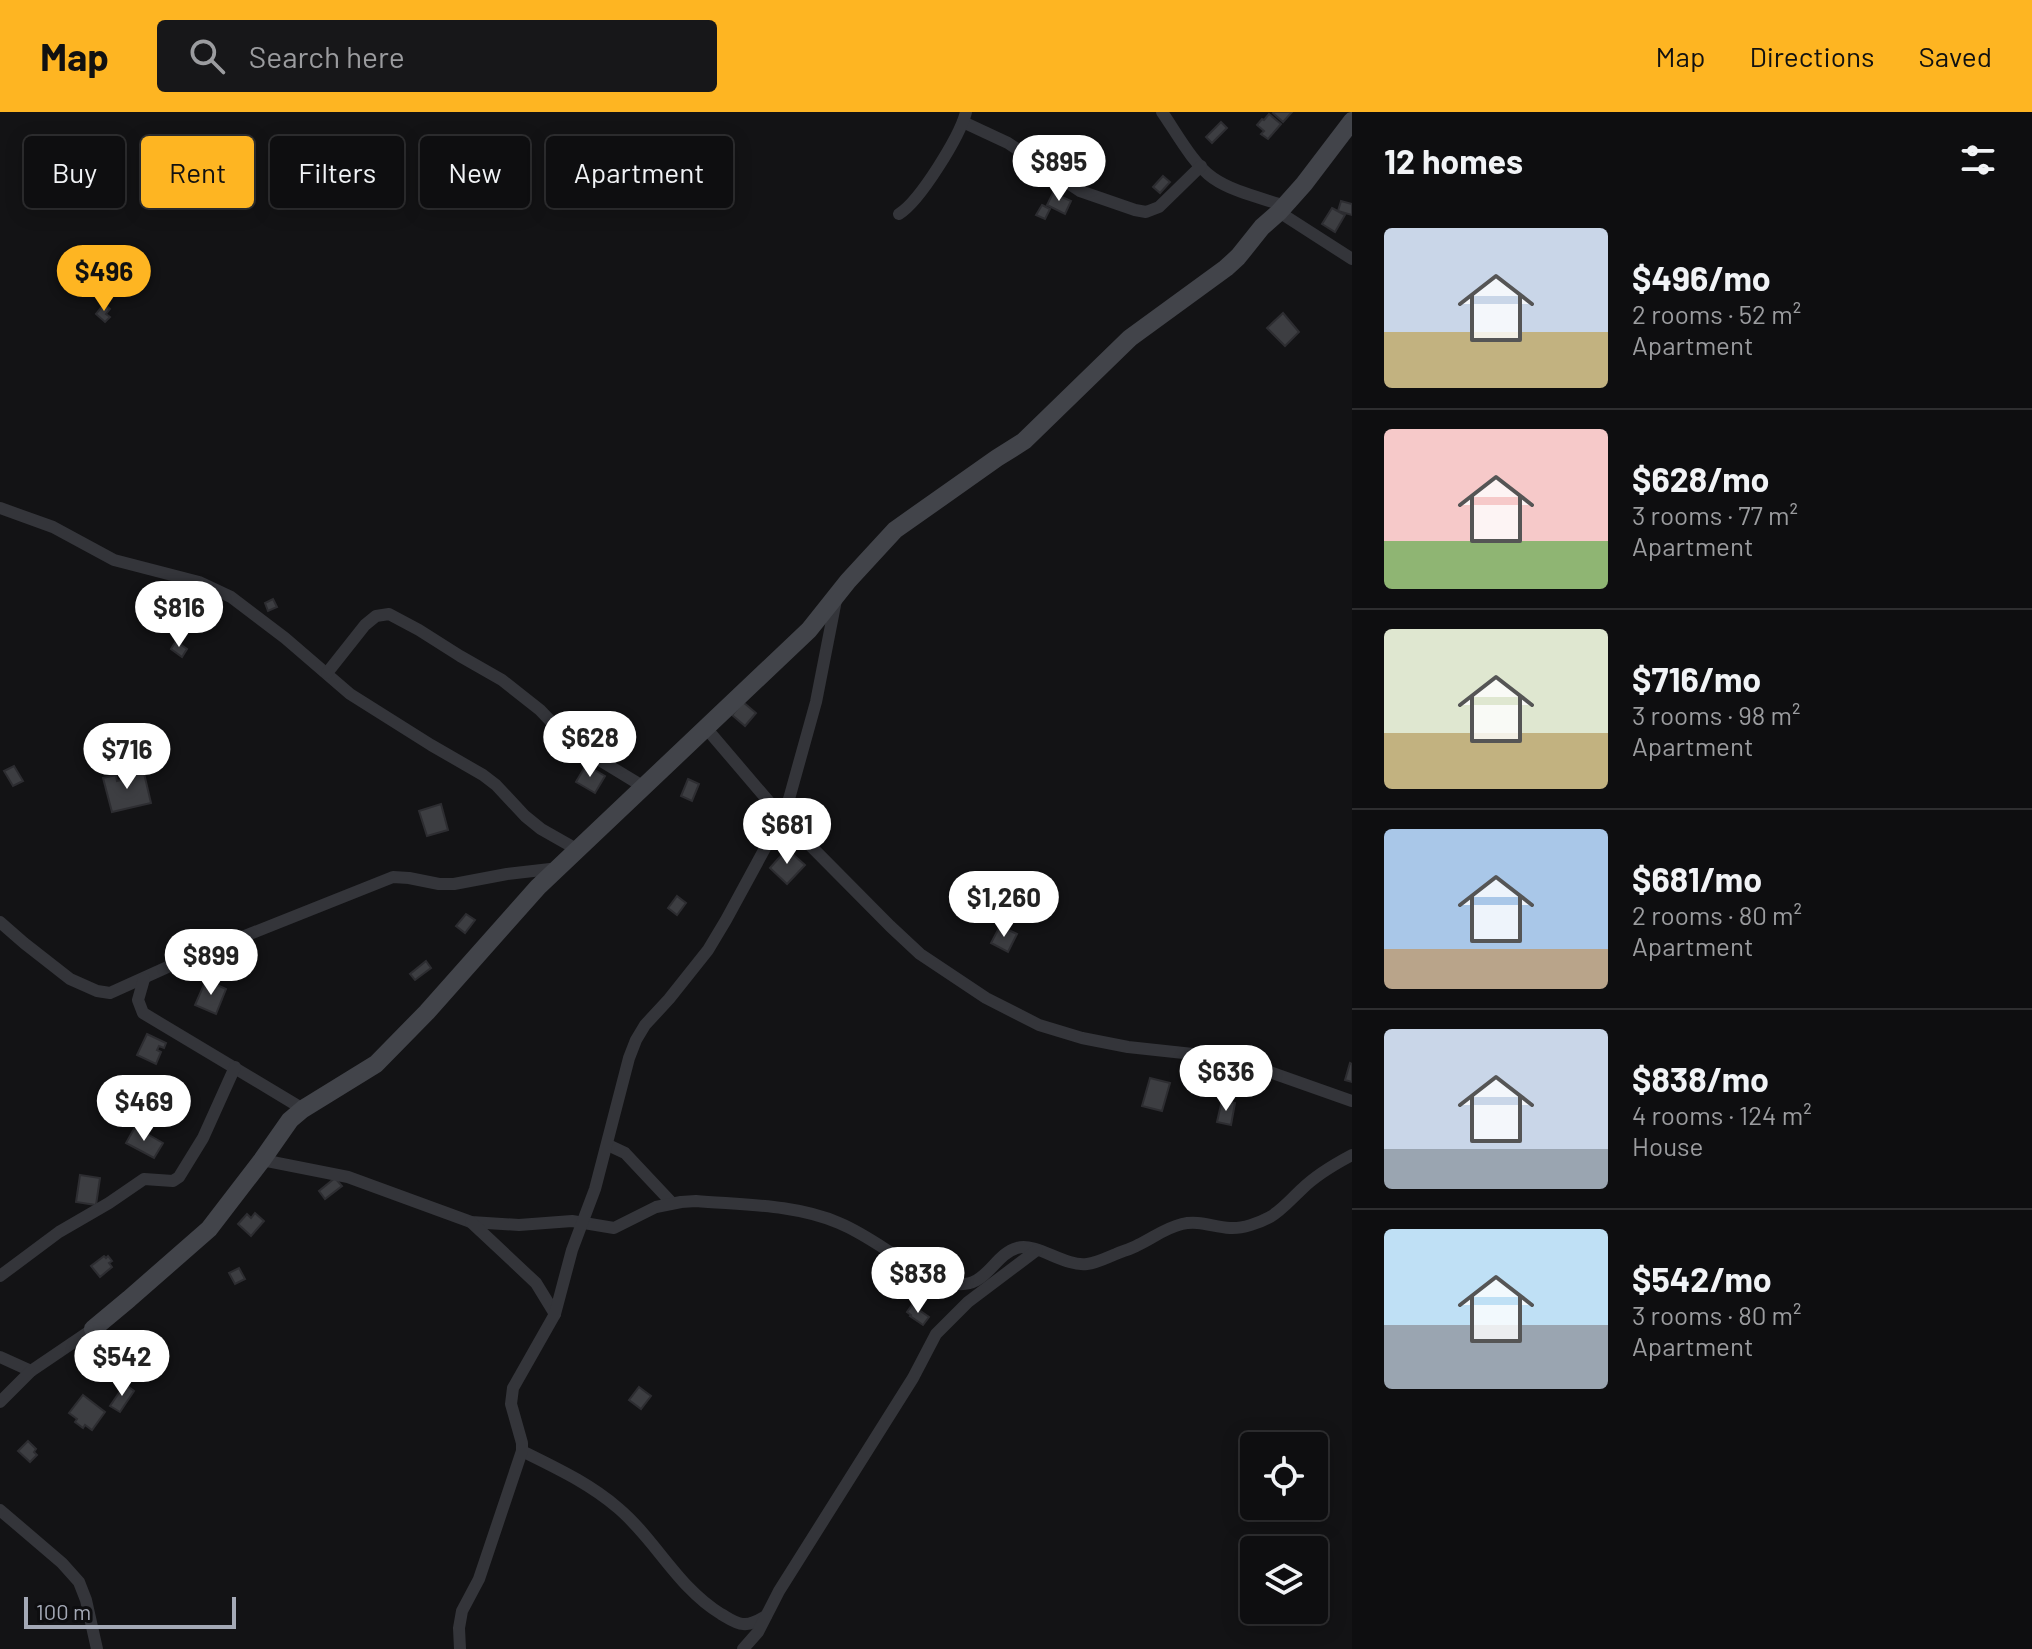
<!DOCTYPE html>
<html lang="en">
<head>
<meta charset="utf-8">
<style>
  body { margin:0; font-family:Barlow,sans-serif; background:#171719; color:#f1f3f6; height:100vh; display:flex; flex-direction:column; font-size:30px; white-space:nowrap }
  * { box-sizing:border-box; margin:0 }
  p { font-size:26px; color:#9b9c9f }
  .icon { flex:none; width:44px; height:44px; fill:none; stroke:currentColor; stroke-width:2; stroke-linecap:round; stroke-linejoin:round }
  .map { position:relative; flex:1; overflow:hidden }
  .panel { display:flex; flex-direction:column; background:#0e0e10; width:680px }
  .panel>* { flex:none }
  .hud { position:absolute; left:24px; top:24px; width:760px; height:72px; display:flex; gap:16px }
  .controls { position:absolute; left:1240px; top:1320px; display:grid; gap:16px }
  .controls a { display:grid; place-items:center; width:88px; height:88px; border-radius:8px; background:#0e0e10; box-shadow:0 4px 20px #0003,0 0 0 2px #2e2e30; font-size:40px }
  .scale { position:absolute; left:24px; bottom:20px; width:212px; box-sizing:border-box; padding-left:8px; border:4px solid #a4a9b6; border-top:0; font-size:22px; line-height:28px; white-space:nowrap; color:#a4a9b6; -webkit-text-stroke:6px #0e0e10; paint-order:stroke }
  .price { position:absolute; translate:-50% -68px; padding:0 18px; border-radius:28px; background:#fff; color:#222; font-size:26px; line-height:52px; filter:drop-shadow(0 2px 4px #0008) }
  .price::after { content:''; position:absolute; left:50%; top:48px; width:24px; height:18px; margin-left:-12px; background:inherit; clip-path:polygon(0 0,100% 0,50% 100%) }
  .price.on { background:#feb522; color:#111 }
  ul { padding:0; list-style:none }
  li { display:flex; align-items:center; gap:24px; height:200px; padding:0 32px }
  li+li { border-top:2px solid #2e2e30 }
  li span { display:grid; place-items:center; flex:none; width:224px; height:160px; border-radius:8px; color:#555 }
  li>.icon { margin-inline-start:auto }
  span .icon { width:96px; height:96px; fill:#fffc; stroke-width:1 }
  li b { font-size:34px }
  h2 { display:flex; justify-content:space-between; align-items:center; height:96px; padding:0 32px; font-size:34px }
  .tag { padding:0 28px; border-radius:8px; background:#0e0e10; box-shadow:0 4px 20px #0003,0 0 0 2px #2e2e30; font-size:28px; line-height:72px }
  .tag.on { background:#feb522; color:#111 }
  header { display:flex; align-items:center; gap:48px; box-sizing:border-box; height:112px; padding:0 40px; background:#feb522; color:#111 }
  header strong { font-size:38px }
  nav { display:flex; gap:44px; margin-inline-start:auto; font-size:28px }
  .search { width:560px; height:72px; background:#171719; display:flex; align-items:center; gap:20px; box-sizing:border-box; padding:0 28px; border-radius:8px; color:#9b9c9f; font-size:30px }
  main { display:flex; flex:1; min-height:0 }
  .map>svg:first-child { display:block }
  .building { fill:#3d3e42; stroke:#2d2d31; stroke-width:2 }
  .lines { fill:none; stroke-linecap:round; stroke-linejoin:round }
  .street { stroke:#34353a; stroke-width:12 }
  .secondary { stroke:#42444a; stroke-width:18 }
</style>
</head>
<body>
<header>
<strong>Map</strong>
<div class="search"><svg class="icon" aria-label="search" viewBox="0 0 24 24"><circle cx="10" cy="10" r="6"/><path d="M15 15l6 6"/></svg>Search here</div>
<nav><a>Map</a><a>Directions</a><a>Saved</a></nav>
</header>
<main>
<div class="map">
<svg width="1352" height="1537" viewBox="0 0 1352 1537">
  <rect width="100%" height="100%" fill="#131315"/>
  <g class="building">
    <path d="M1274,0h18l-9,10 -10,-9z"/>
    <path d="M1269,2l12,10 -13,15 -7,-5 3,-3 -7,-6 5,-6 2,1z"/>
    <path d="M1221,10l6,6 -15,15 -6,-6z"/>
    <path d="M1163,64l7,6 -10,11 -7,-6z"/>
    <path d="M1053,81l18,8 -6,13 -18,-9z"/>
    <path d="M1341,89l11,3v11l-14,-4z"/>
    <path d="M1042,93l8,4 -5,10 -9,-4z"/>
    <path d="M1332,96l13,7 -10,17 -13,-8z"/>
    <path d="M104,192l6,5 -4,5 4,3 -5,5 -9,-8z"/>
    <path d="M1283,201l16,19 -14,14 -18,-18z"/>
    <path d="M273,487l4,8 -9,4 -3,-8z"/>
    <path d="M176,529l11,8 -5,8 -11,-8z"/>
    <path d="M743,590l13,11 -11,13 -13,-11z"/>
    <path d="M586,653l19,11 -10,17 -19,-11z"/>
    <path d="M14,654l9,15 -10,5 -9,-15z"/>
    <path d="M143,657l8,34 -39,9 -9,-34 13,-3 1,6 15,-4 -1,-5z"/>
    <path d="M688,667l11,5 -7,17 -11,-5z"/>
    <path d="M441,692l7,26 -21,6 -8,-25z"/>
    <path d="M787,737l18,16 -18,19 -17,-16z"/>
    <path d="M677,784l9,7 -9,12 -9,-7z"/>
    <path d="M466,802l9,6 -10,13 -9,-7z"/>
    <path d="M1000,814l17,8 -9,18 -17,-9z"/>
    <path d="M426,849l5,7 -16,12 -5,-6z"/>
    <path d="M206,868l20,9 -10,25 -21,-9z"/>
    <path d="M147,922l19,9 -2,5 -5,-2 -2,4 4,2 -5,12 -19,-9z"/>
    <path d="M1350,951l2,1v18l-7,-2z"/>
    <path d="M1150,966l20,5 -8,28 -20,-5z"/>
    <path d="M1222,988l13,3 -4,22 -14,-3z"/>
    <path d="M135,1015l28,16 -9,15 -28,-15z"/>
    <path d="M80,1063l20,3 -4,27 -20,-3z"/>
    <path d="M335,1066l7,8 -17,13 -6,-8z"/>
    <path d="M255,1101l9,8 -13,15 -13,-12 9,-10 4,4z"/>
    <path d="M104,1144l2,2 2,-2 4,5 -3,2 3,4 -12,10 -9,-11z"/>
    <path d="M239,1156l6,11 -10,5 -6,-11z"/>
    <path d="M912,1193l17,12 -6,8 -13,-9 1,-1 -4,-3z"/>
    <path d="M125,1272l9,7 -14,21 -10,-6z"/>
    <path d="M639,1275l12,9 -10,13 -12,-9z"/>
    <path d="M83,1283l22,17 -13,18 -7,-5 -2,3 -8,-6 2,-3 -8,-6z"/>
    <path d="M28,1329l8,8 -2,3 3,3 -7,7 -12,-11z"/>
  </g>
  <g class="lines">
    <g class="street">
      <path d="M1162,0c14,20 31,52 51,66 20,14 49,20 72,28"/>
      <path d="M963,10l45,21 72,48 55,19 11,2 13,-5 42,-41"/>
      <path d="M1279,100l73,47"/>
      <path d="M899,102c21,-13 61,-78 67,-102"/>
      <path d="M0,396l53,19 61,33 85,22 32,15 54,41 65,56 81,51 52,30 13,10 29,31 16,13 37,21"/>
      <path d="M327,561l38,-48 11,-9 13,-2 30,16 41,26 42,24 38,30 22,23 26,20 56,34"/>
      <path d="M706,616l76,89 108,109 30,28 66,44 53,27 43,13 46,9 102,11 122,43"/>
      <path d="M0,810l24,21 46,36 27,12 13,2 62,-28 221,-88 16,1 30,6h15l53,-10 52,-6"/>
      <path d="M144,867l-6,21 5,13 160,96"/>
      <path d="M608,1033l17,8 47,50"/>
      <path d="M262,1048l86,17 123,45 48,3 53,-4 42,7 42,-21 25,-5 15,-1c46,4 99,3 143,22 39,16 71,49 112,60 36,8 41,-28 66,-35 20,-6 47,19 70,16 10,-1 19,-6 29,-10 7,-3 15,-5 22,-9 15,-7 27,-17 44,-21 17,-4 31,3 48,4 12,1 29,-5 40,-11 12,-7 22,-19 32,-28 14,-14 33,-25 50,-34"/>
      <path d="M471,1110l65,61 19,31"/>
      <path d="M0,1164l59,-44 50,-29 35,-24 29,2 6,-4 24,-39 32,-71"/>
      <path d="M0,1245l31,14"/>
      <path d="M0,1290l31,-31 62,-42"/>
      <path d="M522,1339c34,17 67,32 96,57 38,32 59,79 103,106 7,4 15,10 22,10 9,1 16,-4 23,-8"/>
      <path d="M0,1398l62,53 17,19 7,18 11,49"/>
      <path d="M460,1537l-1,-21 3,-17 17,-32 43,-128v-8l-11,-39 2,-16 42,-74 17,-64 23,-61 34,-131 7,-18 9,-15 24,-26 39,-49 18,-30 56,-103 7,-18 27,-97 20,-102"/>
      <path d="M743,1537l15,-17 21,-41 134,-213 23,-44 32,-32 69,-52"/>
    </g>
    <path class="secondary" d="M93,1217l36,-30 80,-70 53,-69 28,-40 13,-11 73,-45 51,-52 111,-125 271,-257 39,-49 47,-51 102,-72 27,-17 106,-103 96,-70 12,-11 24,-30 17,-15 25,-28 48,-63"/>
  </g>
</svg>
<div class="controls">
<a><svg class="icon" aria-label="locate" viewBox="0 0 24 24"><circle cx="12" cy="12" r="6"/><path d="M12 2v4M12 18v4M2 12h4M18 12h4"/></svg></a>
<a><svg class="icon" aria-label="layers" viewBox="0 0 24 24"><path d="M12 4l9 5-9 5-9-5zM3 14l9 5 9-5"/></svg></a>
</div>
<div class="scale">100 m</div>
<b class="price" style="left:1059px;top:91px">$895</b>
<b class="price on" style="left:104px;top:201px">$496</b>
<b class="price" style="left:179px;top:537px">$816</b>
<b class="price" style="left:590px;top:667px">$628</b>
<b class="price" style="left:127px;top:679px">$716</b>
<b class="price" style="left:787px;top:754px">$681</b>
<b class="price" style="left:1004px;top:827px">$1,260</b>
<b class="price" style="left:211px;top:885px">$899</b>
<b class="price" style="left:1226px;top:1001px">$636</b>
<b class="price" style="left:144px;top:1031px">$469</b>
<b class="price" style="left:918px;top:1203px">$838</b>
<b class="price" style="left:122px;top:1286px">$542</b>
<div class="hud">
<a class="tag">Buy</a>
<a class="tag on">Rent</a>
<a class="tag">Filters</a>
<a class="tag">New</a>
<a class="tag">Apartment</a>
</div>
</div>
<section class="panel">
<h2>12 homes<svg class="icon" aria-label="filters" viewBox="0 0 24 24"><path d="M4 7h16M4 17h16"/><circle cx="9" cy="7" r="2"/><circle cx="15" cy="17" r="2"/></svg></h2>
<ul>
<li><span style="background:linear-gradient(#c9d6e8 65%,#c2b280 0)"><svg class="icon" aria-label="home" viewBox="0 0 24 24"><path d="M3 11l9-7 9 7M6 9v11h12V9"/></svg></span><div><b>$496/mo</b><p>2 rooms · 52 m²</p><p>Apartment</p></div></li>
<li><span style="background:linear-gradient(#f6c9c9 70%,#8fb573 0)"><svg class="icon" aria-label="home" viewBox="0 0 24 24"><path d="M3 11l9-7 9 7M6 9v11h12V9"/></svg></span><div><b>$628/mo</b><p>3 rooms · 77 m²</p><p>Apartment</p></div></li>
<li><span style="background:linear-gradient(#dfe7d0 65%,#c2b280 0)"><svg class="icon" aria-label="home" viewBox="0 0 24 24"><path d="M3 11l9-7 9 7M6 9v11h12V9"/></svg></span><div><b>$716/mo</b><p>3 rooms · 98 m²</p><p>Apartment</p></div></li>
<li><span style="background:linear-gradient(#a9c7e8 75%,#b9a48a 0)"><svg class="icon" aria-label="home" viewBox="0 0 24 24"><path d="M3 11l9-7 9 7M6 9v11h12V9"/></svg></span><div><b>$681/mo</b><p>2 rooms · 80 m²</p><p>Apartment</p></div></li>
<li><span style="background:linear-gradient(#c9d6e8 75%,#9aa5b1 0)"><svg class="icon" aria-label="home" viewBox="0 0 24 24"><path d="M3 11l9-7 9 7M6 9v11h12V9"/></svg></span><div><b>$838/mo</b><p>4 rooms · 124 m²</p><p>House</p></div></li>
<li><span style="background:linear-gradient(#bfe0f5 60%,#9aa5b1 0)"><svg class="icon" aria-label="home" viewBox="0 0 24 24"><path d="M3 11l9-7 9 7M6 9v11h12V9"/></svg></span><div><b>$542/mo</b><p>3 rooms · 80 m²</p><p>Apartment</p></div></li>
</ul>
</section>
</main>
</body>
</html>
